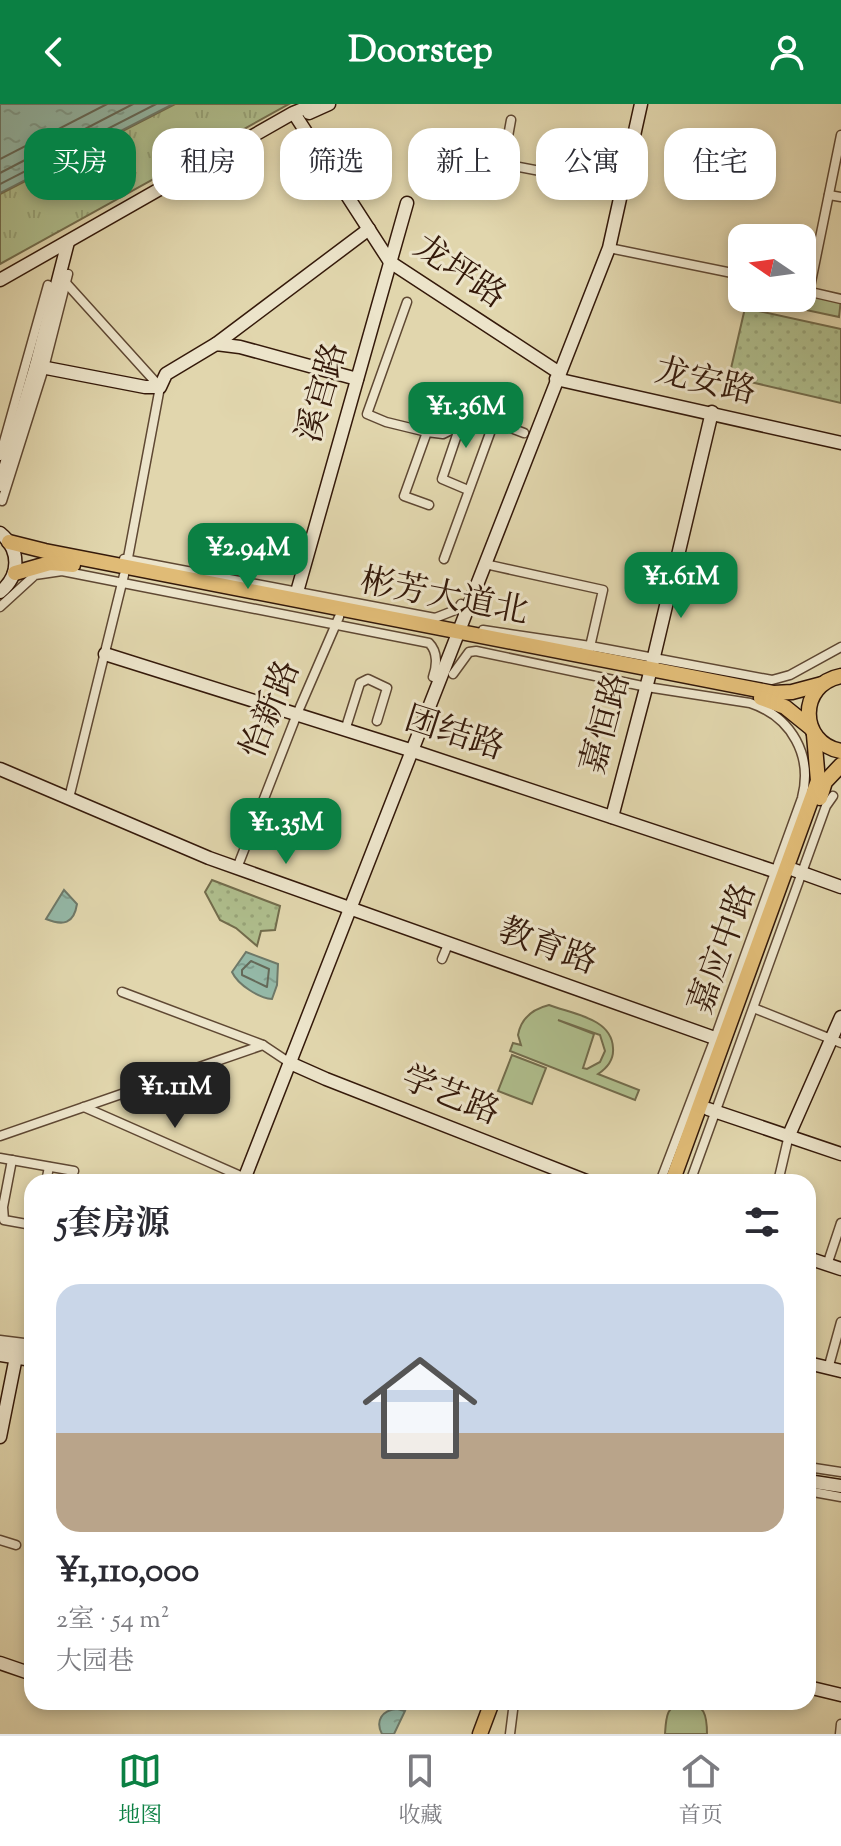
<!DOCTYPE html>
<html lang="zh">
<head>
<meta charset="utf-8">
<style>
  body { margin:0; font-family:"Sorts Mill Goudy","Noto Serif SC",serif; background:#f7f7f7; color:#2b2b33; height:100vh; display:flex; flex-direction:column; font-size:30px; white-space:nowrap }
  * { box-sizing:border-box; margin:0 }
  p { font-size:26px; color:#7c7c81 }
  .icon { flex:none; width:44px; height:44px; fill:none; stroke:currentColor; stroke-width:2; stroke-linecap:round; stroke-linejoin:round }
  .map { position:relative; flex:1; overflow:hidden }
  .sheet { position:absolute; left:24px; top:1070px; width:792px; height:536px; display:flex; flex-direction:column; background:#fff; border-radius:24px; box-shadow:0 4px 12px #0003 }
  .sheet>* { flex:none }
  .guide { position:absolute; left:24px; top:24px; width:794px; height:72px; display:flex; gap:16px }
  .needle { width:52px; rotate:283deg }
  .fabs { position:absolute; left:728px; top:120px; display:grid; gap:16px }
  .fabs a { display:grid; place-items:center; width:88px; height:88px; border-radius:16px; background:#fff; box-shadow:0 4px 12px #0003; font-size:40px }
  .price { position:absolute; translate:-50% -68px; padding:0 18px; border-radius:16px; background:#0b8043; color:#fff; font-size:26px; line-height:52px; filter:drop-shadow(0 2px 4px #0008) }
  .price::after { content:''; position:absolute; left:50%; top:48px; width:24px; height:18px; margin-left:-12px; background:inherit; clip-path:polygon(0 0,100% 0,50% 100%) }
  .price.on { background:#222; color:#fff }
  ul { padding:0; list-style:none }
  li { display:grid; align-content:center; gap:16px; height:424px; padding:0 32px }
  li+li { border-top:2px solid #e1e1e2 }
  li span { display:grid; place-items:center; height:248px; border-radius:24px; color:#555 }
  li>.icon { margin-inline-start:auto }
  span .icon { width:144px; height:144px; fill:#fffc; stroke-width:1 }
  li b { font-size:34px }
  h2 { display:flex; justify-content:space-between; align-items:center; height:96px; padding:0 32px; font-size:34px }
  .chip { padding:0 28px; border-radius:24px; background:#fff; box-shadow:0 4px 12px #0003; font-size:28px; line-height:72px }
  .chip.on { background:#0b8043; color:#fff }
  header { display:flex; justify-content:space-between; align-items:center; height:104px; padding:0 32px; background:#0b8043; color:#fff; font-size:36px; font-weight:800 }
  .dock { display:flex; justify-content:space-around; align-items:center; height:112px; border-top:2px solid #e1e1e2; background:#fff; font-size:22px; color:#7c7c81 }
  .dock a { display:grid; justify-items:center; gap:4px }
  .dock .on { color:#0b8043 }
  .map>svg:first-child { display:block }
  .grass { fill:url(#grass-dots); stroke:#726c4c; stroke-width:2 }
  .park { fill:url(#park-tufts); stroke:#726c4c; stroke-width:2 }
  .pitch { fill:#afbe8d; stroke:#726c4c; stroke-width:2; fill-rule:evenodd }
  .water { fill:url(#water-ripples); stroke:#6e7969; stroke-width:2 }
  .lines { fill:none; stroke-linecap:round; stroke-linejoin:round }
  .shore { stroke:#646959; stroke-width:2 }
  .street-casing { stroke:#5f4833; stroke-width:11 }
  .secondary-casing { stroke:#34190a; stroke-width:15 }
  .primary-casing { stroke:#34190a; stroke-width:17 }
  .street { stroke:#ece4ca; stroke-width:8 }
  .secondary { stroke:#ece4ca; stroke-width:12 }
  .primary { stroke:#e0bb76; stroke-width:14 }
  .labels { text-anchor:middle; dominant-baseline:central; stroke-width:6; stroke-linejoin:round; paint-order:stroke }
  .street-label { font-size:34px; fill:#34190a; stroke:#ece4ca }
</style>
</head>
<body>
<header><svg class="icon" aria-label="back" viewBox="0 0 24 24"><path d="M15 5l-7 7 7 7"/></svg>Doorstep<svg class="icon" aria-label="person" viewBox="0 0 24 24"><circle cx="12" cy="8" r="4"/><path d="M4 21q1-7 8-7t8 7"/></svg></header>
<div class="map">
<svg width="841" height="1630" viewBox="0 0 841 1630">
  <defs>
    <pattern id="grass-dots" width="8" height="8" patternUnits="userSpaceOnUse" patternTransform="scale(2)"><rect width="8" height="8" fill="#afbe8d"/><path d="M2 2h.1M6 6h.1" fill="none" stroke="#97a378" stroke-width="1.8" stroke-linecap="round"/></pattern>
    <pattern id="park-tufts" width="24" height="20" patternUnits="userSpaceOnUse" patternTransform="scale(2)"><rect width="24" height="20" fill="#afbe8d"/><path d="M3 7l-1-3M5 7V3M7 7l1-3M15 17l-1-3M17 17v-4M19 17l1-3" fill="none" stroke="#97a378"/></pattern>
    <pattern id="water-ripples" width="26" height="14" patternUnits="userSpaceOnUse" patternTransform="scale(2)"><rect width="26" height="14" fill="#94b9a8"/><path d="M2 4q2-2 4 0t4 0M15 11q2-2 4 0t4 0" fill="none" stroke="#809e8f"/></pattern>
  </defs>
  <rect width="100%" height="100%" fill="#e1d6ad"/>
  <filter id="stains"><feTurbulence type="fractalNoise" baseFrequency=".0025" numOctaves="4"/><feColorMatrix values="0 0 0 0 .2 0 0 0 0 .09 0 0 0 0 .02 0 0 0 .5 -.17"/></filter>
  <radialGradient id="worn" r=".72"><stop offset=".6" stop-color="#630" stop-opacity="0"/><stop offset="1" stop-color="#630" stop-opacity=".3"/></radialGradient>
  <g class="grass">
    <path d="M741,41l8,4 -5,17 3,3 5,-1 -5,8 -7,4 -7,-5 -8,1 -4,7 -10,-8 4,-10 11,-4z"/>
    <path d="M745,204l96,21v74l-112,-26z"/>
    <path d="M212,776l68,26 -5,24 -14,1 -4,15 -21,-18 -16,-8 -15,-28z"/>
  </g>
  <path class="park" d="M175,0h114l-289,160v-70z"/>
  <g class="pitch">
    <path d="M809,189l32,6 -2,18 -33,-7z"/>
    <path d="M549,901c23,9 63,13 64,43 1,12 -6,20 -15,26l41,16 -4,10 -125,-49 3,-8 8,2 -3,-10c3,-17 15,-26 31,-30zM558,916l42,15 5,16 -5,11 -13,7 -4,-1 11,-34z"/>
    <path d="M512,951l34,13 -14,36 -34,-13z"/>
    <path d="M684,1598c21,1 23,14 23,32h-42c1,-16 1,-29 19,-32z"/>
  </g>
  <g class="water">
    <path d="M0,0h173l-173,89z"/>
    <path d="M64,786l13,14c-3,20 -14,22 -31,15z"/>
    <path d="M246,848l32,12 -1,21 -5,14c-13,-1 -34,-14 -40,-27z"/>
    <path d="M397,1605l8,2 -11,23h-12c-7,-13 0,-24 15,-25z"/>
  </g>
  <g class="lines">
    <g class="shore">
      <path d="M0,55l107,-55"/>
      <path d="M0,69l133,-69"/>
      <path d="M0,80l156,-80"/>
      <path d="M251,857l18,8 -2,18 -25,-12v-5z"/>
    </g>
    <defs>
      <g id="street">
        <path d="M467,53l157,30"/>
        <path d="M503,60l8,-44"/>
        <path d="M829,91l12,2"/>
        <path d="M609,144l133,27"/>
        <path d="M66,179l94,104 -33,176"/>
        <path d="M802,186l39,9"/>
        <path d="M809,188l32,-157"/>
        <path d="M407,198l-40,112 19,8 41,10"/>
        <path d="M460,322l-18,53 26,11"/>
        <path d="M0,352l48,-171"/>
        <path d="M2,397l42,-133 24,-94"/>
        <path d="M429,401l-25,-9 23,-64 16,2 36,-18 45,17"/>
        <path d="M124,455l311,59 23,-9 3,-5"/>
        <path d="M444,455l50,-137"/>
        <path d="M485,460l118,26 -14,61"/>
        <path d="M0,503l35,-32 27,-4 367,72c9,9 8,23 4,34"/>
        <path d="M483,526l107,16 182,34 18,-5 51,-28"/>
        <path d="M453,570l16,-22 7,-1 171,36 103,16c42,14 63,53 52,95l-87,240 -55,144"/>
        <path d="M347,620l13,-41 8,-4 19,9 -10,33"/>
        <path d="M69,694l55,-223"/>
        <path d="M237,764l60,-154 42,-97"/>
        <path d="M442,855l7,-17"/>
        <path d="M122,888l141,53 27,18"/>
        <path d="M756,905l85,34"/>
        <path d="M84,1003l170,75"/>
        <path d="M0,1032l263,-91"/>
        <path d="M0,1054l74,13"/>
        <path d="M12,1056l-9,47 1,13 28,5"/>
        <path d="M46,1078l3,-15"/>
        <path d="M690,1078l136,-376 7,-10"/>
        <path d="M778,1078l11,-47"/>
        <path d="M827,1161l14,-42"/>
        <path d="M0,1236l32,4"/>
        <path d="M828,1265l13,-47"/>
        <path d="M808,1363l33,5"/>
        <path d="M808,1387l33,6"/>
        <path d="M0,1436l16,5"/>
        <path d="M510,1630l4,-32"/>
        <path d="M840,1630l1,-10"/>
      </g>
      <g id="secondary">
        <path d="M309,9l20,-9"/>
        <path d="M297,14l93,144 168,110"/>
        <path d="M0,176l293,-167 22,-9"/>
        <path d="M216,240l153,-115"/>
        <path d="M36,262l109,21h15l6,-13 50,-30 24,3 117,32"/>
        <path d="M556,275l285,64"/>
        <path d="M0,381l36,-119 32,-124"/>
        <path d="M0,429c21,17 20,43 0,59"/>
        <path d="M295,495l112,-396"/>
        <path d="M105,550l308,97 370,123"/>
        <path d="M0,665l209,89 514,183"/>
        <path d="M612,713l39,-148 61,-257"/>
        <path d="M794,766l47,17"/>
        <path d="M290,959l36,16 263,103"/>
        <path d="M708,1005l133,45"/>
        <path d="M789,1031l52,-118"/>
        <path d="M243,1078l366,-934 32,-144"/>
        <path d="M808,1154l33,11"/>
        <path d="M0,1242l32,5"/>
        <path d="M0,1251l32,5"/>
        <path d="M808,1259l33,8"/>
        <path d="M0,1333l16,-80"/>
        <path d="M808,1377l33,5"/>
        <path d="M0,1559l32,11"/>
        <path d="M808,1583l33,8"/>
      </g>
      <g id="primary">
        <path d="M9,438l36,9 729,142 18,-1 30,-8"/>
        <path d="M15,469l35,-10 23,2"/>
        <path d="M841,572c-43,8 -43,67 0,75"/>
        <path d="M761,594l24,9 26,21"/>
        <path d="M820,694l5,-16 16,-17"/>
        <path d="M672,1078l146,-401 -4,-46"/>
        <path d="M480,1630l12,-32"/>
      </g>
    </defs>
    <use href="#street" class="street-casing"/>
    <use href="#secondary" class="secondary-casing"/>
    <use href="#primary" class="primary-casing"/>
    <use href="#street" class="street"/>
    <use href="#secondary" class="secondary"/>
    <use href="#primary" class="primary"/>
  </g>
  <g class="labels">
    <g class="street-label">
      <text transform="translate(459 169) rotate(34)">龙坪路</text>
      <text transform="translate(705 279) rotate(13)">龙安路</text>
      <text transform="translate(324 289) rotate(-74)">溪宫路</text>
      <text transform="translate(444 494) rotate(11)">彬芳大道北</text>
      <text transform="translate(272 606) rotate(-68)">怡新路</text>
      <text transform="translate(607 620) rotate(-75)">嘉恒路</text>
      <text transform="translate(454 631) rotate(18)">团结路</text>
      <text transform="translate(547 844) rotate(20)">教育路</text>
      <text transform="translate(724 845) rotate(-70)">嘉应中路</text>
      <text transform="translate(450 993) rotate(22)">学艺路</text>
    </g>
  </g>
  <rect width="100%" height="100%" filter="url(#stains)"/>
  <rect width="100%" height="100%" fill="url(#worn)"/>
</svg>
<div class="fabs">
<a><svg class="needle" viewBox="-14 -14 28 28"><path d="M0-13l5 13h-10z" fill="#e53935"/><path d="M0 13l5-13h-10z" fill="#7c7c81"/></svg></a>
</div>
<b class="price" style="left:466px;top:346px">¥1.36M</b>
<b class="price" style="left:248px;top:487px">¥2.94M</b>
<b class="price" style="left:681px;top:516px">¥1.61M</b>
<b class="price" style="left:286px;top:762px">¥1.35M</b>
<b class="price on" style="left:175px;top:1026px">¥1.11M</b>
<div class="guide">
<a class="chip on">买房</a>
<a class="chip">租房</a>
<a class="chip">筛选</a>
<a class="chip">新上</a>
<a class="chip">公寓</a>
<a class="chip">住宅</a>
</div>
<section class="sheet">
<h2>5套房源<svg class="icon" aria-label="filters" viewBox="0 0 24 24"><path d="M4 7h16M4 17h16"/><circle cx="9" cy="7" r="2"/><circle cx="15" cy="17" r="2"/></svg></h2>
<ul>
<li><span style="background:linear-gradient(#c9d6e8 60%,#b9a48a 0)"><svg class="icon" aria-label="home" viewBox="0 0 24 24"><path d="M3 11l9-7 9 7M6 9v11h12V9"/></svg></span><div><b>¥1,110,000</b><p>2室 · 54 m²</p><p>大园巷</p></div></li>
</ul>
</section>
</div>
<nav class="dock">
<a class="on"><svg class="icon" aria-label="map" viewBox="0 0 24 24"><path d="M3 6l6-2 6 2 6-2v14l-6 2-6-2-6 2zM9 4v14M15 6v14"/></svg>地图</a>
<a><svg class="icon" aria-label="saved" viewBox="0 0 24 24"><path d="M7 4h10v16l-5-4-5 4z"/></svg>收藏</a>
<a><svg class="icon" aria-label="home" viewBox="0 0 24 24"><path d="M3 11l9-7 9 7M6 9v11h12V9"/></svg>首页</a>
</nav>
</body>
</html>
